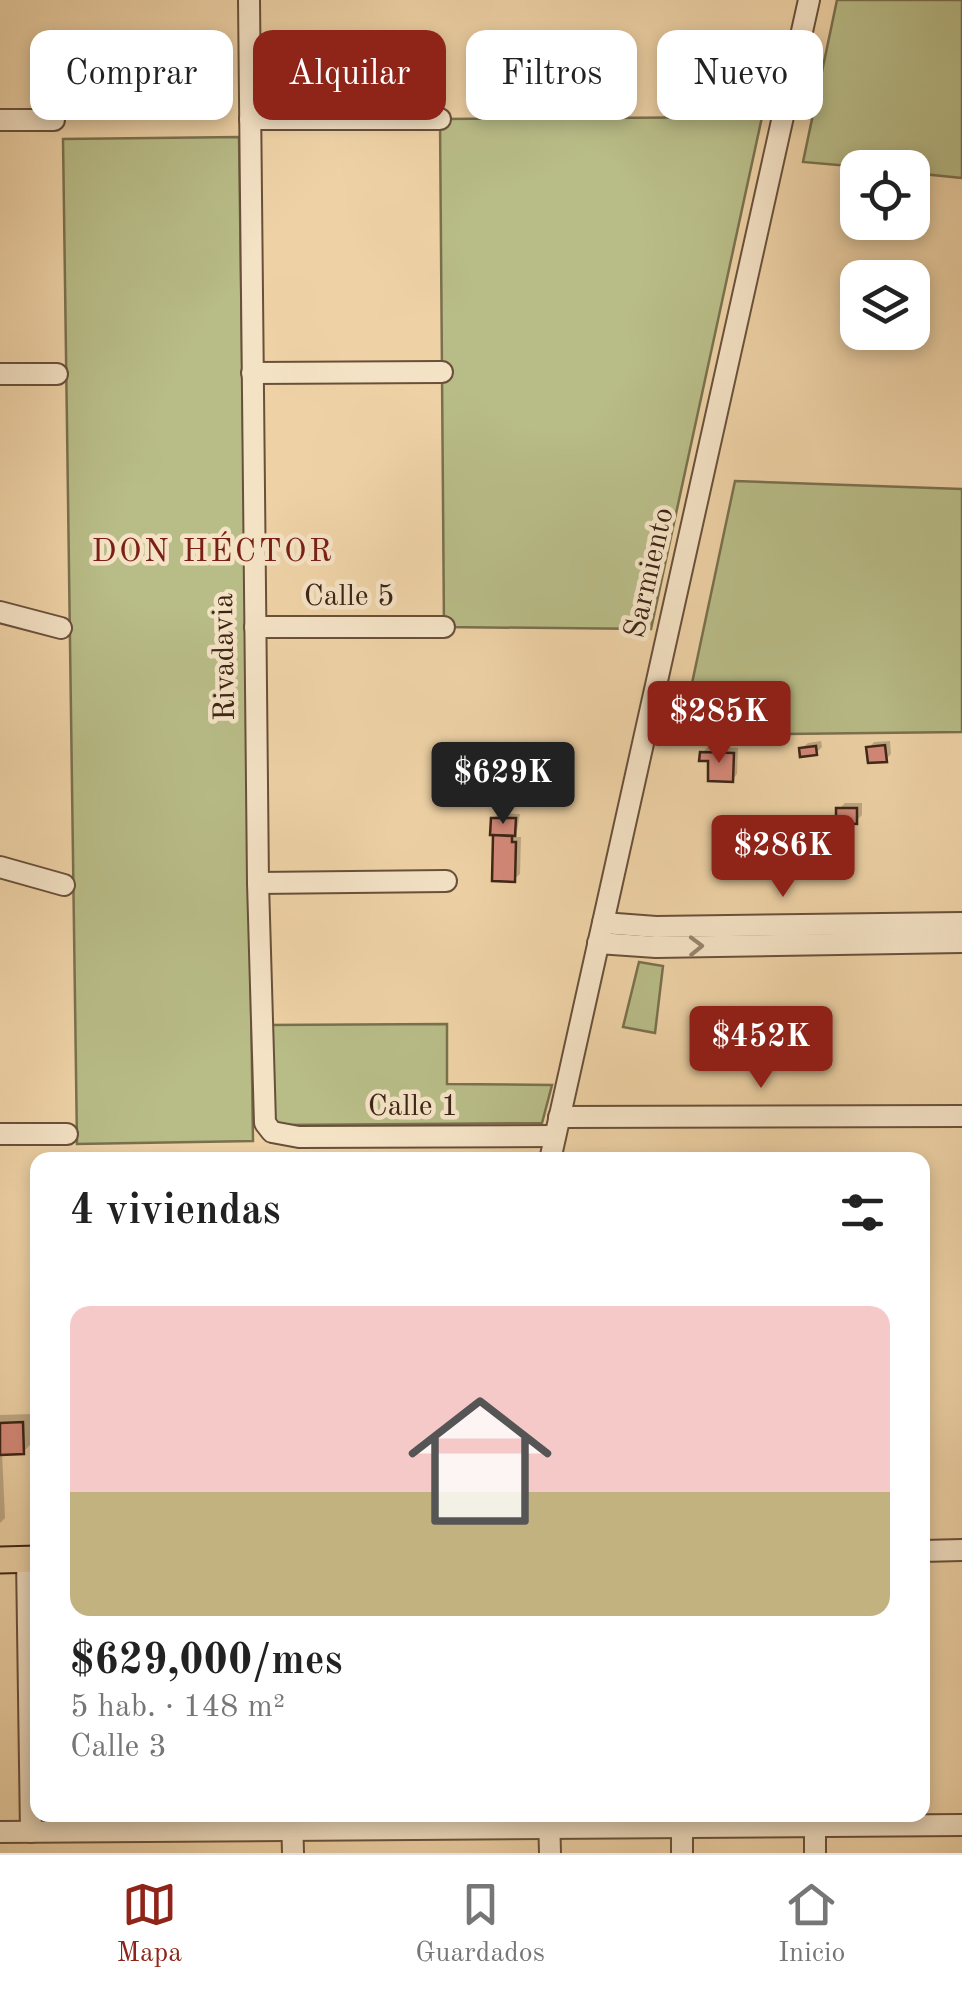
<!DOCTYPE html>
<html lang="es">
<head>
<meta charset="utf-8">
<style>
  body { margin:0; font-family:"Old Standard TT",serif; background:#f2f2f2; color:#222; height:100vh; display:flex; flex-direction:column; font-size:38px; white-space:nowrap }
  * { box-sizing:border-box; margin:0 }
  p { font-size:32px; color:#767676 }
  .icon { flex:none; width:55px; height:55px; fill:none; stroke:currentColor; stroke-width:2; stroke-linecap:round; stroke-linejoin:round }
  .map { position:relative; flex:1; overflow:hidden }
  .details { position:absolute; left:30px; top:1152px; width:900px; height:670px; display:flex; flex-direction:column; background:#fff; border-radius:20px; box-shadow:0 5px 15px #0003 }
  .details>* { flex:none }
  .hud { position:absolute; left:30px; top:30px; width:902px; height:90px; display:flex; gap:20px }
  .fabs { position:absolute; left:840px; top:150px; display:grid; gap:20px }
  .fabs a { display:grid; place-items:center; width:90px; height:90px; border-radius:20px; background:#fff; box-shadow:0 5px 15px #0003; font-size:50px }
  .price { position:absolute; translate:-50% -85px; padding:0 22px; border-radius:10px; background:#8f2418; color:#fff; font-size:32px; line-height:65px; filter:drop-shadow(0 2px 5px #0008) }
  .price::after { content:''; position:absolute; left:50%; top:60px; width:30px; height:22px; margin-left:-15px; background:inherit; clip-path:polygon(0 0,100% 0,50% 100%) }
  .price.active { background:#222; color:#fff }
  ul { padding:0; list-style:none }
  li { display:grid; align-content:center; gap:20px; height:530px; padding:0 40px }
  li span { display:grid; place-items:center; height:310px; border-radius:20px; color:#555 }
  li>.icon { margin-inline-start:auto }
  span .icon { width:180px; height:180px; fill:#fffc; stroke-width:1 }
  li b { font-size:42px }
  h2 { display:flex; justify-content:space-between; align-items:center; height:120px; padding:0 40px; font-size:42px }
  .tag { padding:0 35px; border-radius:20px; background:#fff; box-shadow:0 5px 15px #0003; font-size:35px; line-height:90px }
  .tag.active { background:#8f2418; color:#fff }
  .tabs { display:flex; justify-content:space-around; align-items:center; height:140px; border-top:2px solid #e0e0e0; background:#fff; font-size:28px; color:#767676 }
  .tabs a { display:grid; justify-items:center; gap:5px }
  .tabs .active { color:#8f2418 }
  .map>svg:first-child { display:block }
  .green { fill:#b8bc87; stroke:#7a704e; stroke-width:2.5 }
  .shadow { fill:#0003 }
  .building { fill:#d58979; stroke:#3d2516; stroke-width:2.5 }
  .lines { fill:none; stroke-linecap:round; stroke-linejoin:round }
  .minor-casing { stroke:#69503a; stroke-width:24 }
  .major-casing { stroke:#3d2516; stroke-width:29 }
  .minor { stroke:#f4e2c5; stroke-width:20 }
  .major { stroke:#eed2a6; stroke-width:25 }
  .oneway { stroke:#98846e }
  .labels { text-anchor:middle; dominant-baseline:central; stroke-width:9; stroke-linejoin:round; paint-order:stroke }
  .street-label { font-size:30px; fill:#3d2516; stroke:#f4e2c5 }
  .neighbourhood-label { font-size:32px; letter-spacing:2.5px; fill:#7a1f14; stroke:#f4e2c5 }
</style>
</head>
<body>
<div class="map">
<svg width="962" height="1853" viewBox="0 0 962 1853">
  <rect width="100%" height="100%" fill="#eed2a6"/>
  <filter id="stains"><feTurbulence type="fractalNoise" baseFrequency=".002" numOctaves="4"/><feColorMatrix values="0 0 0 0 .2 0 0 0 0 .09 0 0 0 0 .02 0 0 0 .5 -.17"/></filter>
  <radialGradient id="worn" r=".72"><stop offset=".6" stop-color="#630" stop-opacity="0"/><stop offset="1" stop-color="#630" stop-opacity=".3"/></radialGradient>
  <g class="green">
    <path d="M837,0h125v178l-49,-5 -1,-5 -51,-1 -58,-5z"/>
    <path d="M762,117l-111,512 -207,-2 -4,-508z"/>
    <path d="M239,137l14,1004 -176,3 -14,-1005z"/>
    <path d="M735,481l227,8v243l-281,3z"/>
    <path d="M639,962l24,4 -8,67 -32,-6z"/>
    <path d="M447,1024v60l105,1 -10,38 -259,2 -11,-5 -7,-95z"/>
  </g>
  <g class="shadow">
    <path d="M821,741l1,6 -6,6 -14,-5 6,-5z"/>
    <path d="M890,741l1,13 -5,5 -17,-11 5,-6z"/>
    <path d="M708,747l30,1 -1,26 -5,6 -30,-27z"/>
    <path d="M532,751l24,6 -2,9 -7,7 6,1 -5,23 -5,5 -31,-31 5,-5 7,3 2,-12z"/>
    <path d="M845,803h17v12l-6,6 -17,-12z"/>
    <path d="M499,813l21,1 -3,17v6h4l-1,37 -6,5 -21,-60z"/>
    <path d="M865,1152l8,2 -1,6h-13z"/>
    <path d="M31,1414l1,29 -9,9h-21l3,66 -5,5v-108z"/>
  </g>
  <g class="building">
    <path d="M885,745l2,17 -19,1 -2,-16z"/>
    <path d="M816,746l1,9 -17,2 -1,-9z"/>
    <path d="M700,752l34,1 -1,29 -25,-1v-20h-9z"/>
    <path d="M524,756l28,6 -3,12 -5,-1 -1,5 6,2 -6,25 -39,-9 6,-26 14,7 2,-8 -5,-1z"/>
    <path d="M836,808h21v16l-21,-1z"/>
    <path d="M491,818h25l-1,18 -25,-1z"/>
    <path d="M493,835l19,1v6h4l-1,40 -23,-1z"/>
    <path d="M23,1422l1,32 -24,1v-32z"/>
  </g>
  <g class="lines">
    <defs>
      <g id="minor">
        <path d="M249,0l9,883 7,240 7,9 27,5 256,-1"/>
        <path d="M250,119h190"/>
        <path d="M0,120h54"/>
        <path d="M252,373l190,-1"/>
        <path d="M0,374h57"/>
        <path d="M0,612l61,16"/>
        <path d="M255,627h189"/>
        <path d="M0,867l64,18"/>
        <path d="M258,883l188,-2"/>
        <path d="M603,923l53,4 306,-4"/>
        <path d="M598,943l58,4 306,-5"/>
        <path d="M559,1117l403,-1"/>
        <path d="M0,1134h67"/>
        <path d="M550,1160l259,-1160"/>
        <path d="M922,1551l40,-1"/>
        <path d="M27,1559l4,273"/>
        <path d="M292,1815l1,38"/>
        <path d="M549,1815l1,38"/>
        <path d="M815,1815v38"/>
        <path d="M682,1827v26"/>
        <path d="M0,1832l962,-7"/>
      </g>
      <path id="major" d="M0,1560l38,-1"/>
    </defs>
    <use href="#minor" class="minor-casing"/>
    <use href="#major" class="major-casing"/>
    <use href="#minor" class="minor"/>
    <use href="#major" class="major"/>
  </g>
  <defs><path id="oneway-chevron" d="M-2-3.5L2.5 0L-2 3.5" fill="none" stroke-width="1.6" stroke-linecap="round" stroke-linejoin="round" transform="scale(2.5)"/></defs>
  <use class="oneway" href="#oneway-chevron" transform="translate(696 946) rotate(-1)"/>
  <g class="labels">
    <g class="street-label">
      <text transform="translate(650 573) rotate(-77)">Sarmiento</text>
      <text x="349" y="597">Calle 5</text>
      <text transform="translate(225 657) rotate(-91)">Rivadavia</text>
      <text x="413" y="1107">Calle 1</text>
    </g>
    <g class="neighbourhood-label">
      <text x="213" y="553">DON HÉCTOR</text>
    </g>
  </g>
  <rect width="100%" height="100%" filter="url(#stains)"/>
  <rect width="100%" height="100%" fill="url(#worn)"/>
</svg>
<div class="fabs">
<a><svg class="icon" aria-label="locate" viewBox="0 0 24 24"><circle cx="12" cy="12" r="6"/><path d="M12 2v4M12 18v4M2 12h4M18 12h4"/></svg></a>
<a><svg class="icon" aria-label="layers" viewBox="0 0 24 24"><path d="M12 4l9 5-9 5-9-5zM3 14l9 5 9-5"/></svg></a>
</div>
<b class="price" style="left:719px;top:766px">$285K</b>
<b class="price active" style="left:503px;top:827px">$629K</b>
<b class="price" style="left:783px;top:900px">$286K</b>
<b class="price" style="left:761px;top:1091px">$452K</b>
<div class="hud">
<a class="tag">Comprar</a>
<a class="tag active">Alquilar</a>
<a class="tag">Filtros</a>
<a class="tag">Nuevo</a>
</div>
<section class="details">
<h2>4 viviendas<svg class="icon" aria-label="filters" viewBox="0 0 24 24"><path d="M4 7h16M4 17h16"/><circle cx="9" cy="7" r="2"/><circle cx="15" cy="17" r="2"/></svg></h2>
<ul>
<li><span style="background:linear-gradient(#f6c9c9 60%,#c2b280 0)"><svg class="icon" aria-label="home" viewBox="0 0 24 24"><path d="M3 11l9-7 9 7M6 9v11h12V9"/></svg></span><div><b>$629,000/mes</b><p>5 hab. · 148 m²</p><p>Calle 3</p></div></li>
</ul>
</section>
</div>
<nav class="tabs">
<a class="active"><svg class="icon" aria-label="map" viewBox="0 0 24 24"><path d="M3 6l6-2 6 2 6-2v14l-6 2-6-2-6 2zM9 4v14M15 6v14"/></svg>Mapa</a>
<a><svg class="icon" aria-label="saved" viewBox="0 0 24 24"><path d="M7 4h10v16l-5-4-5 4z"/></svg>Guardados</a>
<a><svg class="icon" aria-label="home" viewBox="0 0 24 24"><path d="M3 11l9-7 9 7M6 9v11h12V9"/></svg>Inicio</a>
</nav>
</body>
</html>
